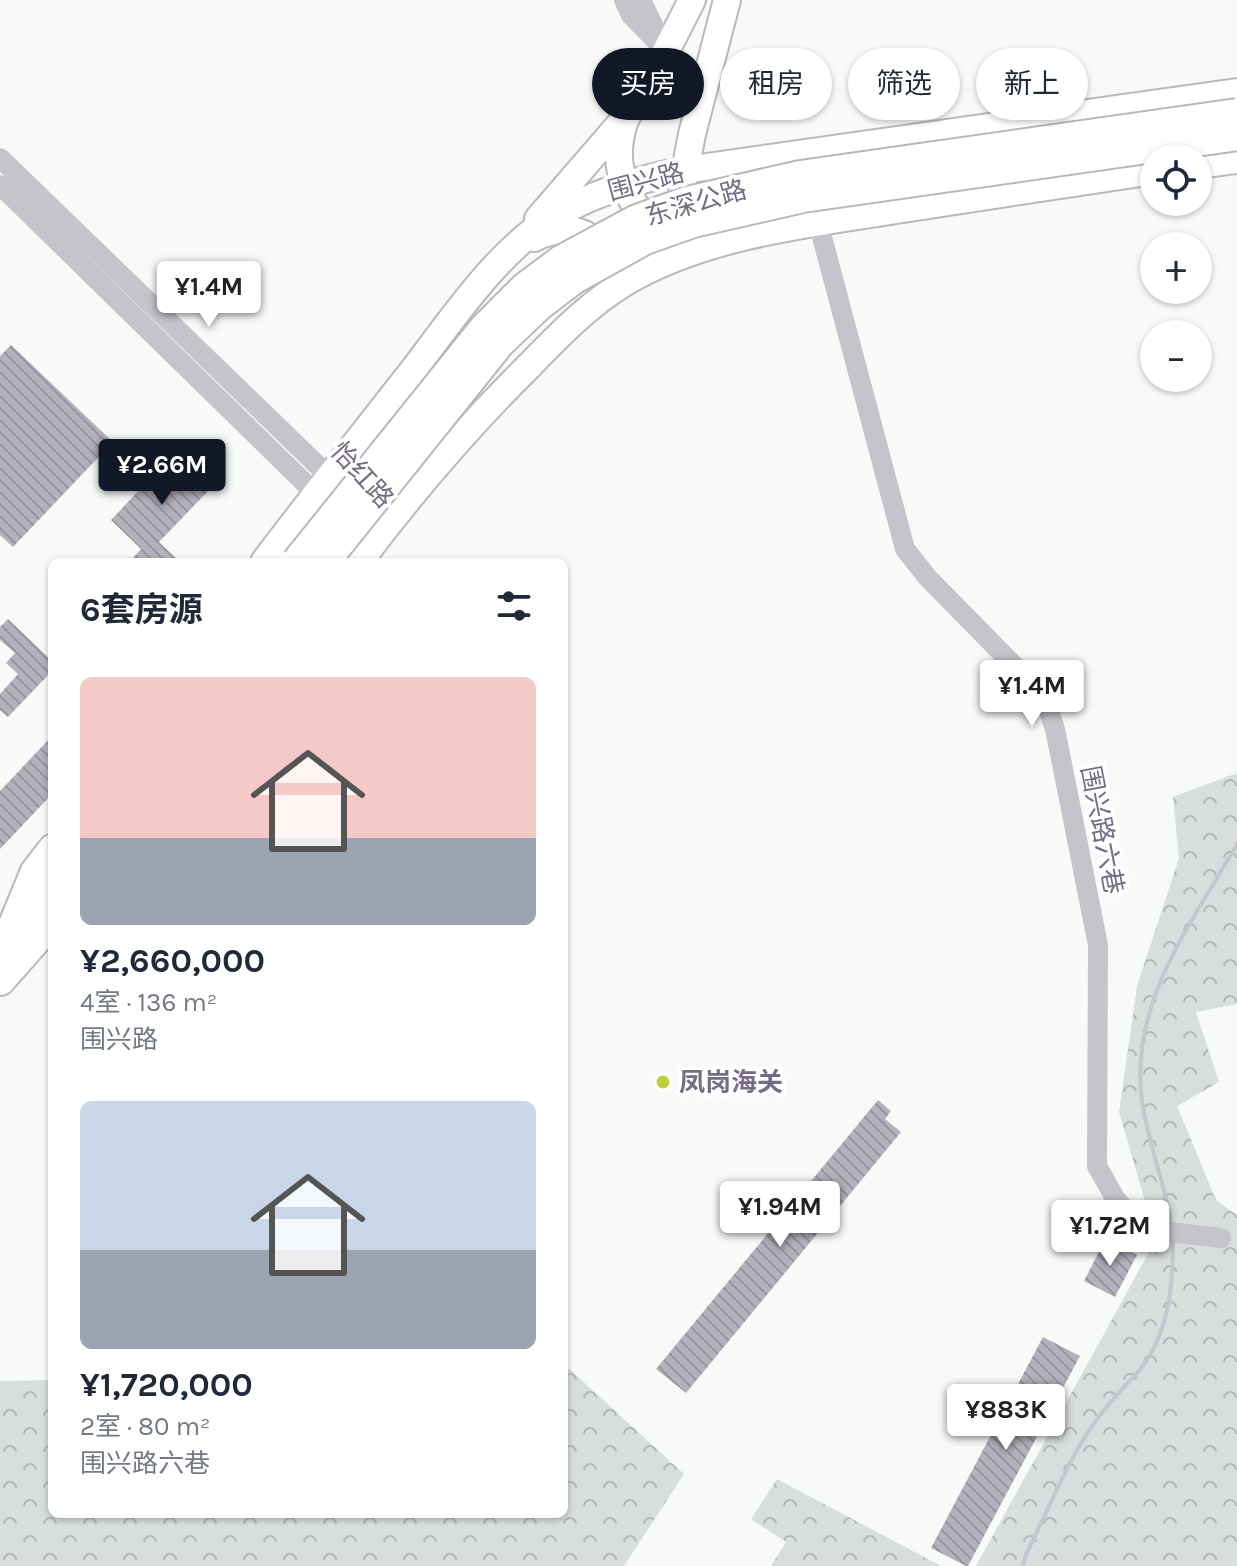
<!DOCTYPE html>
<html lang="zh">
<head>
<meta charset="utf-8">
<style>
  body { margin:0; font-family:Karla,"Noto Sans SC",sans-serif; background:#f6f6f7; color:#1f2937; height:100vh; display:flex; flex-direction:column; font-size:30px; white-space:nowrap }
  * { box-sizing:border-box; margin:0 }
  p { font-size:26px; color:#747a83 }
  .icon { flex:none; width:44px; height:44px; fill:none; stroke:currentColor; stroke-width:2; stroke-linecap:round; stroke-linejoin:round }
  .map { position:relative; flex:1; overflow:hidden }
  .side { position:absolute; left:48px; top:558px; width:520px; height:960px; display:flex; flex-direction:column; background:#fff; border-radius:12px; box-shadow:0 2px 6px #0004 }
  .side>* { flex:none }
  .banner { position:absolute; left:592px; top:48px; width:524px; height:72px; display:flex; gap:16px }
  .fabs { position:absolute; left:1140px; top:144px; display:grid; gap:16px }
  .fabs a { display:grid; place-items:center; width:72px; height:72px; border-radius:50%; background:#fff; box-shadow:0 2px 6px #0004; font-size:40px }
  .price { position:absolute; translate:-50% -68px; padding:0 18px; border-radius:8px; background:#fff; color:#222; font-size:26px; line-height:52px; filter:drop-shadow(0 2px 4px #0008) }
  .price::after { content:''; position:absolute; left:50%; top:48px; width:24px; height:18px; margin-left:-12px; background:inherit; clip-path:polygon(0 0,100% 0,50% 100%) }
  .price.on { background:#111827; color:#fff }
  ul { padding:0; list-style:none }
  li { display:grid; align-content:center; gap:16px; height:424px; padding:0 32px }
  li span { display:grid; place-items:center; height:248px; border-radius:12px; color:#555 }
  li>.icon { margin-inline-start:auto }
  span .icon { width:144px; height:144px; fill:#fffc; stroke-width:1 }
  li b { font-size:34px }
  h2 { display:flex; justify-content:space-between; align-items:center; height:96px; padding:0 32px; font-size:34px }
  .tag { padding:0 28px; border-radius:36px; background:#fff; box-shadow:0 2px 6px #0004; font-size:28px; line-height:72px }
  .tag.on { background:#111827; color:#fff }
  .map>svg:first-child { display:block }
  .forest { fill:url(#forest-crowns) }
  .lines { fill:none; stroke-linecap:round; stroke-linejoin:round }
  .stream { stroke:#c7c5d0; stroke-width:4 }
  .building { fill:url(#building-back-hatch) }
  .major-casing { stroke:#bab8bf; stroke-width:30 }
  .highway-casing { stroke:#b9b7bd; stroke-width:34 }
  .minor { stroke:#c6c4cb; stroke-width:20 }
  .major { stroke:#fff; stroke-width:26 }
  .highway { stroke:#fff; stroke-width:30 }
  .highway-bridge-casing { stroke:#b9b7bd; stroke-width:34; stroke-linecap:butt }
  .highway-bridge { stroke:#fff; stroke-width:30 }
  .poi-dot { fill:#becf43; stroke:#fff; stroke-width:3 }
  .labels { text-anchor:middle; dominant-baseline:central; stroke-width:8; stroke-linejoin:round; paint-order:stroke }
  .street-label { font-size:26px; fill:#756c85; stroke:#fff }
  .poi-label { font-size:26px; font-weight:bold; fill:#756c85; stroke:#fff; text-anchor:start }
</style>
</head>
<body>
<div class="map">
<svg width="1237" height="1566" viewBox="0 0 1237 1566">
  <defs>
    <pattern id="forest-crowns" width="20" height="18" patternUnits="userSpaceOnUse" patternTransform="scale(2)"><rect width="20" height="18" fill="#d7dedb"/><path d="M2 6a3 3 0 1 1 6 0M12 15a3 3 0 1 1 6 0" fill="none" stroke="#b3b8b7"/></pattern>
    <pattern id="building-back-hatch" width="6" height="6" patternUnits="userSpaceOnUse" patternTransform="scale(2)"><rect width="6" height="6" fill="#b5b1bc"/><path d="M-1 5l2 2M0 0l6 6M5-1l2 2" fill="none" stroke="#98949e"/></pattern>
  </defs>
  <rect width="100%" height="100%" fill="#f8faf8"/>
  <g class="forest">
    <path d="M1237,773v231l-41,8 23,70 -42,24 39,94 21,15v351h-261l172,-312 1,-39 -30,-103 18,-126 42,-128 -6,-61z"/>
    <path d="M564,1364l120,110 -60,92h-624v-185l52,-1v134h512z"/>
    <path d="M777,1479l164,87h-170l15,-24 -35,-23z"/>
  </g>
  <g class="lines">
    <g class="stream">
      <path d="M1171,1225c-6,-42 -23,-82 -29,-124 -13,-98 49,-176 95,-257"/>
      <path d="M1023,1566l3,-12c23,-44 42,-97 72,-136 12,-17 27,-31 40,-46 32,-39 35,-86 35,-134"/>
    </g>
  </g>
  <g class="building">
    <path d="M11,345l102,97 -100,105 -13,-12v-179z"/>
    <path d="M177,450l37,35 -55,57 21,20h-51l12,-13 -30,-29z"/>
    <path d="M8,619l44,42v10l-44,46 -8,-7v-16l18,-20 -12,-11 9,-10 -15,-13v-13z"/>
    <path d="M52,736v58l-52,55v-58z"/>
    <path d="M878,1100l13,11 -6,8 16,13 -215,261 -30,-24z"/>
    <path d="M1106,1238l31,17 -22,42 -31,-16z"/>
    <path d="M1043,1337l37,19 -112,210h-2l-35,-18z"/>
  </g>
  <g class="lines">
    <defs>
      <g id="major">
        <path d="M625,120c-17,49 4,74 27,115"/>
        <path d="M1198,165l39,-5"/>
        <path d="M682,187l10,-53 35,-134"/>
        <path d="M538,219l89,-103 39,-65 26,-51"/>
        <path d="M534,238c26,-13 60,-12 70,20"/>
        <path d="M264,562c49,-65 100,-129 150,-193 39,-51 84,-118 139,-152 40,-25 87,-38 132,-47l552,-78"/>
        <path d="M359,562c52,-69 108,-135 170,-196 29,-30 59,-61 95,-83 79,-48 189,-60 279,-74 84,-13 167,-26 251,-38"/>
        <path d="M10,929l24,-58 18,-23"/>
      </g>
      <g id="highway">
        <path d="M0,950l52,-63"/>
        <path d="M0,980l52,-59"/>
      </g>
    </defs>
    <use href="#major" class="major-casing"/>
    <use href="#highway" class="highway-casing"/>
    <g class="minor">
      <path d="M624,0l7,15 35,36"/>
      <path d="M641,0l16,33"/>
      <path d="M0,158l339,328"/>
      <path d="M0,185l316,309 12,7"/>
      <path d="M818,222l87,327 23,29 116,118 11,33 43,216 -1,221 18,32 26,31 80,9"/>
    </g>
    <use href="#major" class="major"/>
    <use href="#highway" class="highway"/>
    <defs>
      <g id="highway-bridge">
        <path d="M297,562l188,-234 40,-40 36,-27 76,-41 50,-18 113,-26 437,-62"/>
        <path d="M324,562l176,-220 39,-37 34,-26 72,-40 48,-17 110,-25 434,-62"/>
      </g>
    </defs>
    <use href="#highway-bridge" class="highway-bridge-casing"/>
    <use href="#highway-bridge" class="highway-bridge"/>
  </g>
  <circle class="poi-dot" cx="663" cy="1082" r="8"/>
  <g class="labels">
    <g class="street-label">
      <text transform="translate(646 182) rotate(-15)">围兴路</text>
      <text transform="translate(696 203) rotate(-16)">东深公路</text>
      <text transform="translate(362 475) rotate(48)">怡红路</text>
      <text transform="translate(1102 830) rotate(79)">围兴路六巷</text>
    </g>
    <g class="poi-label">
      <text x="679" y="1082">凤岗海关</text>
    </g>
  </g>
</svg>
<div class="fabs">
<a><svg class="icon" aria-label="locate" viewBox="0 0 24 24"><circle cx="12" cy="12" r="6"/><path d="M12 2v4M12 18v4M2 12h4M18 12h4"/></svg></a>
<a>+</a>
<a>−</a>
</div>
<b class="price" style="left:209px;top:329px">¥1.4M</b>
<b class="price on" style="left:162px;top:507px">¥2.66M</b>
<b class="price" style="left:1032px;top:728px">¥1.4M</b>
<b class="price" style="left:780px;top:1249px">¥1.94M</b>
<b class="price" style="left:1110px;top:1268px">¥1.72M</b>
<b class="price" style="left:1006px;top:1452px">¥883K</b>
<div class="banner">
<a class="tag on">买房</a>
<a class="tag">租房</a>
<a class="tag">筛选</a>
<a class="tag">新上</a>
</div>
<section class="side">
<h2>6套房源<svg class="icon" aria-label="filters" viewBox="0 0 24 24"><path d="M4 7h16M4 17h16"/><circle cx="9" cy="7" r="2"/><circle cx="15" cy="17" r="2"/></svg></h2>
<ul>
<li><span style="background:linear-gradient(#f6c9c9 65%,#9aa5b1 0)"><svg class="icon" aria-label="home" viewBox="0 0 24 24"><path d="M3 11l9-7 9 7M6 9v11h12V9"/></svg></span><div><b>¥2,660,000</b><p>4室 · 136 m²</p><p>围兴路</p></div></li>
<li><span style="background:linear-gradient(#c9d6e8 60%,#9aa5b1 0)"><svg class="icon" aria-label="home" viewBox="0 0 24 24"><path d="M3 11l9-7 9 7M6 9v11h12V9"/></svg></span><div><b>¥1,720,000</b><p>2室 · 80 m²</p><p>围兴路六巷</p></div></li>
</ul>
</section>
</div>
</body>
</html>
